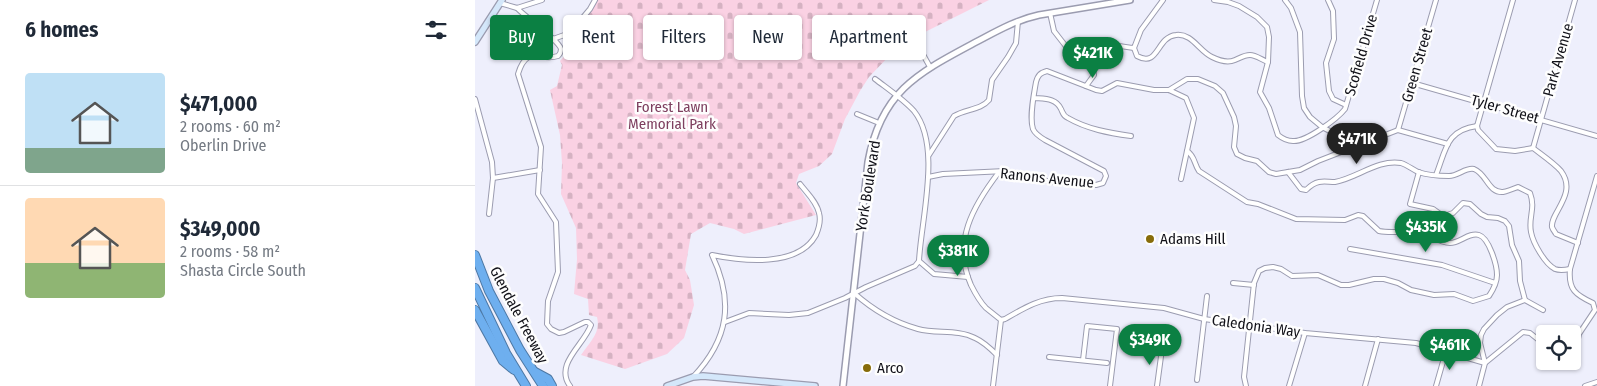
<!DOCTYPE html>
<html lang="en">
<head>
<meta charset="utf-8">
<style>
  body { margin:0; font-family:"Fira Sans Condensed",sans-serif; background:#f6f6f7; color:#1f2937; height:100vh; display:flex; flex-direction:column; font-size:19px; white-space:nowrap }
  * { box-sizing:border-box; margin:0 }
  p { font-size:16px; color:#747a83 }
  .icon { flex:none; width:28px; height:28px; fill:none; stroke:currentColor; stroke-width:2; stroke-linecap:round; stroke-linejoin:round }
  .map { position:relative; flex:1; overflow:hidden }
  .side { display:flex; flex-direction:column; background:#fff; width:475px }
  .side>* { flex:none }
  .banner { position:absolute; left:15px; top:15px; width:475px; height:45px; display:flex; gap:10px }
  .tools { position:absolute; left:1061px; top:325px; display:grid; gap:10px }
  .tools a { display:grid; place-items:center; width:45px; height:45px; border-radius:5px; background:#fff; box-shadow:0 1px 4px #0004; font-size:25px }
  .price { position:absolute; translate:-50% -42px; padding:0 11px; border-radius:18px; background:#0b8043; color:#fff; font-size:16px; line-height:32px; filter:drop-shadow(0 1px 2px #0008) }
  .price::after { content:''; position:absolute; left:50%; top:30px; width:15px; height:11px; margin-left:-8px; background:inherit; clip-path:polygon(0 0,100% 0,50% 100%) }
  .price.active { background:#222; color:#fff }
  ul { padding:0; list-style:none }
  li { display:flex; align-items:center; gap:15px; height:125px; padding:0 25px }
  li+li { border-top:1px solid #e0e1e3 }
  li span { display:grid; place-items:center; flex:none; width:140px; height:100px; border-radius:5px; color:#555 }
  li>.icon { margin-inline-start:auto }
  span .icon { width:60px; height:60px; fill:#fffc; stroke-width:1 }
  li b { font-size:21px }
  h2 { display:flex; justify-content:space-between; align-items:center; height:60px; padding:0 25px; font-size:21px }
  .tag { padding:0 18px; border-radius:5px; background:#fff; box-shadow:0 1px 4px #0004; font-size:18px; line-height:45px }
  .tag.active { background:#0b8043; color:#fff }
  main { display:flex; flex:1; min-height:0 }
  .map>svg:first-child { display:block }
  .cemetery { fill:url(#cemetery-stones) }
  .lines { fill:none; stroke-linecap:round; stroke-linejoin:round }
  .minor-casing { stroke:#9b9cb0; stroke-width:6 }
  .tertiary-casing { stroke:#9b9cb0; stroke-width:8 }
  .secondary-casing { stroke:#9b9cb0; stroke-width:8 }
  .motorway-casing { stroke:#4d78a4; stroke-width:10 }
  .minor { stroke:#fff; stroke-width:4 }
  .tertiary { stroke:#fff; stroke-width:5 }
  .secondary { stroke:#d4e7fa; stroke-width:5.5 }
  .motorway { stroke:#6eafef; stroke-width:8 }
  .poi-dot { fill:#876c0a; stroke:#fefefe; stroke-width:2 }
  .labels { text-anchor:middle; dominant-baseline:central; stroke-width:5; stroke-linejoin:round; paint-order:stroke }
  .street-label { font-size:15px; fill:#111118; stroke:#fefefe }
  .park-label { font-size:15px; fill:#7e3f5f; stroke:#fefefe }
  .poi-label { font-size:15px; fill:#111118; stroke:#fefefe; text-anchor:start }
</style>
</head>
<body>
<main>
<section class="side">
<h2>6 homes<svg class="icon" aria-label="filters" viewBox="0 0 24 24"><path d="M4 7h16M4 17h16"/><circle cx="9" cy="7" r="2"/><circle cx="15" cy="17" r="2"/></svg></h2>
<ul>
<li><span style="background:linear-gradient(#bfe0f5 75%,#7fa58c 0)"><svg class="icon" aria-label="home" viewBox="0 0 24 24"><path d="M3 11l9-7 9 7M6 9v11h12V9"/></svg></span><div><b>$471,000</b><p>2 rooms · 60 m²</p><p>Oberlin Drive</p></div></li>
<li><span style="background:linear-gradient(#ffd9b3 65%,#8fb573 0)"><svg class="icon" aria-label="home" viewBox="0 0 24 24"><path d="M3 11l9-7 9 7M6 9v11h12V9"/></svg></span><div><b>$349,000</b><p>2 rooms · 58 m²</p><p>Shasta Circle South</p></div></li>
</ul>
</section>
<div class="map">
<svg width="1122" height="386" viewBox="0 0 1122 386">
  <defs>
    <pattern id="cemetery-stones" width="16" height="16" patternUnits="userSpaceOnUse" patternTransform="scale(1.25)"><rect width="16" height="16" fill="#fad1e3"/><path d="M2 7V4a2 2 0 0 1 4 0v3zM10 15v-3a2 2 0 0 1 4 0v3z" fill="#d5b2c2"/></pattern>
  </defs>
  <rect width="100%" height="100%" fill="#eeeffc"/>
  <path class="cemetery" d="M123,0h391l-68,34 -29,19 -23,24 -9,14 -15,28 -13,35 -13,12 -20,8 -3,9 20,32 -72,19 -10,-5 -24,-6 -19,11 -6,36 5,10 4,25 -10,33 -17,16 -42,15 -44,-14c9,-13 20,-22 16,-38l-8,-2 -1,-16 -14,-5 3,-35 -1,-31 -15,-34 1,-31 -2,-28 -10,-45 7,-4 5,-21 -2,-4 9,-10 -6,-9 4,-5 11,-7z"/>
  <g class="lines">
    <defs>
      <g id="minor">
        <path d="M739,0l14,2 11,4 18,11 10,10 2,10 -1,25 -8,30 9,16 9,27c5,4 9,6 15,6 13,1 44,-22 52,-32l32,-109"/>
        <path d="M810,0l6,8 9,24 2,64 2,12 6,9 12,10 35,18"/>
        <path d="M853,0l5,11 1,28 -8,24 3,28 4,8 13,6"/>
        <path d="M25,3l17,5 25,-8"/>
        <path d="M42,8c8,9 42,32 44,41 0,4 -1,5 -3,7 -18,6 -31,-12 -40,18l23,73 -3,47 18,28 2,50 -10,29 -1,23 4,5 8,4 5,-1 21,-10h3l3,3c-7,20 -37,39 -21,61"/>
        <path d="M575,13l4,18 21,27"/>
        <path d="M78,39l17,-6 20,-24 5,-9"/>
        <path d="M441,42l14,25"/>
        <path d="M659,48l3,8c22,12 19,-19 39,-21 16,-2 23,16 36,22 6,3 16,6 23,3 5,-2 9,-5 15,-5 6,0 12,5 18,7"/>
        <path d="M400,79c13,10 28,20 39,32 28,35 7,108 5,150l15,13 34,3"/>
        <path d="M937,83l185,53"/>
        <path d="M611,86l8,-11 -2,-16 2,-8c10,-10 28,-4 40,-3l7,-18 22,-30"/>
        <path d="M694,90l18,-11h11l17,7 8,7 11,24 2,9 -2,21 3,7 8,4 12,3 12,11 7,2 24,-4 18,-9 80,-31 50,14"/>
        <path d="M559,98c11,1 22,0 27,11 2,4 2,7 7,9 19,11 41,15 63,18"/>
        <path d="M0,99l17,63 1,16 -4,36"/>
        <path d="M382,114l22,9"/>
        <path d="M1002,126l1,4 18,19 19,2 18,-3c9,7 21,15 28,23 17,23 -11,42 -9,56 1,3 3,5 4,7l22,9"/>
        <path d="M1002,126l36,-126"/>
        <path d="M923,130l38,-130"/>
        <path d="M1058,148l42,-148"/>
        <path d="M712,151c8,5 7,13 12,20l48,31 11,2 38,15 49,1 13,-5 5,1 16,15c14,3 28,-1 42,1 10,3 18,11 29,11 10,0 19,-11 29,-8 10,3 18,30 18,40 0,8 -4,15 -8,21l-16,5 -19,-7 -20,1 -23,-5 -13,-7 -14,-4h-10l-25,6h-8l-23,-10 -26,1 -11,-7 -8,-2 -8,1 -6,3 -5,12 -10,94 2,9"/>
        <path d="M454,155l25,-39c11,-7 27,-6 35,-16l3,-20 16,-23 8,-14 2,-22"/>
        <path d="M813,172l13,17 5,1c4,-4 8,-7 13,-8 5,-1 10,0 16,0 22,-4 43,-23 66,-19 6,2 11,6 17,9 9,3 22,4 31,4 9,0 17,-9 25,-7 13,5 14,24 29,23 5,-1 10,-3 15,-5l12,6c6,16 -2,24 1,39 2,11 14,32 24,37 5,2 10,1 15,0"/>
        <path d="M944,172l-9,32 23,5 7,5 7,1 6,-2 10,-10 7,1 11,10 6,3 11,1 7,3 4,5 3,19 7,16 1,20 5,19 -18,7 -10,8 -13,14 -3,6 -1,8 5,20 -6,23"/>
        <path d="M961,175c10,-25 10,-45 41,-49"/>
        <path d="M453,177l15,-3 62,-3 46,11 45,3 7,-2 3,-7 -2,-5 -59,-31c-5,-3 -10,-6 -12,-11 -4,-12 1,-35 3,-47 2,-7 4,-9 11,-11l49,19 6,1 15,-8 37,7h15l17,8 8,20 -13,61"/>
        <path d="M18,178l47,-8"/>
        <path d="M875,249l92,16 53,18"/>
        <path d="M758,283l21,2"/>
        <path d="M379,293c19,17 39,29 64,36 18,5 40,0 57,9 9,4 15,10 22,17"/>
        <path d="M1050,300l18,10"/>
        <path d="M526,320l4,-1c19,-11 35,-21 57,-21l102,10 40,11 101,14 111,10 69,20 38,-31 7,1 15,12"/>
        <path d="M250,322l24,-9 40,2 19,-2 37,-15 21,-11 49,-21 4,-5"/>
        <path d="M1098,354l3,-6 3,-14 16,-24 -2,-7c-17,-8 -25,-13 -23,-34l27,-93"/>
        <path d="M574,357l58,6"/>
        <path d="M608,360l4,-34 30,3 -7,57"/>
        <path d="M218,377c36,-38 41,-76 19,-122 30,6 86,13 104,-20 3,-7 5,-15 3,-22 -2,-11 -13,-21 -19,-29"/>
        <path d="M722,380l10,-84"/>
        <path d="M518,386l8,-66c-5,-4 -10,-8 -15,-12 -6,-6 -11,-15 -15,-23 -19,-43 2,-79 28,-113"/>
        <path d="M682,386l5,-37"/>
        <path d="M814,386l16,-53"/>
        <path d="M890,386l13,-47"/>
        <path d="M961,386l10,-35"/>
        <path d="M1110,386l12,-4"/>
      </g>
      <path id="tertiary" d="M368,386l25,-224c13,-71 50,-89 108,-120 21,-11 40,-22 63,-27l91,-15"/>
      <g id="secondary">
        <path d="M0,42l27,-42"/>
        <path d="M192,386l26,-9 10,-1 112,10"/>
      </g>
      <g id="motorway">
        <path d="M0,255l14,36 31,59 23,36"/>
        <path d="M0,288l31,65 20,33"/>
        <path d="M0,310l28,51 11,9"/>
        <path d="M60,372l13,7 4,7"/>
      </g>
    </defs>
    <use href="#minor" class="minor-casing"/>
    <use href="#tertiary" class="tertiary-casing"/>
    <use href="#secondary" class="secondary-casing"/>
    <use href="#motorway" class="motorway-casing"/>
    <use href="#minor" class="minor"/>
    <use href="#tertiary" class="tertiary"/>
    <use href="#secondary" class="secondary"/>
    <use href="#motorway" class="motorway"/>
  </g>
  <g class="poi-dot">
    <circle cx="675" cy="239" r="5"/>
    <circle cx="392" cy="368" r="5"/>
  </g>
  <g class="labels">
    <g class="street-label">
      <text transform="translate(886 55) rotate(-74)">Scofield Drive</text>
      <text transform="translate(1083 60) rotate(-74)">Park Avenue</text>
      <text transform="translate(942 65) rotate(-74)">Green Street</text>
      <text transform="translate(1030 109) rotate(16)">Tyler Street</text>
      <text transform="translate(572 178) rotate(6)">Ranons Avenue</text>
      <text transform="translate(393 186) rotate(-81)">York Boulevard</text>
      <text transform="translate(44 315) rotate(62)">Glendale Freeway</text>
      <text transform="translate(781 326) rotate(8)">Caledonia Way</text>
    </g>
    <g class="park-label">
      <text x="197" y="107">Forest Lawn<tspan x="197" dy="17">Memorial Park</tspan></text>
    </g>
    <g class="poi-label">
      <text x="685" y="239">Adams Hill</text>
      <text x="402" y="368">Arco</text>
    </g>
  </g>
</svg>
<div class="tools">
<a><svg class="icon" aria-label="locate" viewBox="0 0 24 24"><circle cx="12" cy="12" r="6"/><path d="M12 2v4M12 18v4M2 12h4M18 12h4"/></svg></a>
</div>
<b class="price" style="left:618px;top:79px">$421K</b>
<b class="price active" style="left:882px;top:165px">$471K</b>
<b class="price" style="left:951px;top:253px">$435K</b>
<b class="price" style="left:483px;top:277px">$381K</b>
<b class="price" style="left:675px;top:366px">$349K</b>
<b class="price" style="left:975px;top:371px">$461K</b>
<div class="banner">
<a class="tag active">Buy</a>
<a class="tag">Rent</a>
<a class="tag">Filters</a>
<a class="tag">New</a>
<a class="tag">Apartment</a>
</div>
</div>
</main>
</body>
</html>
